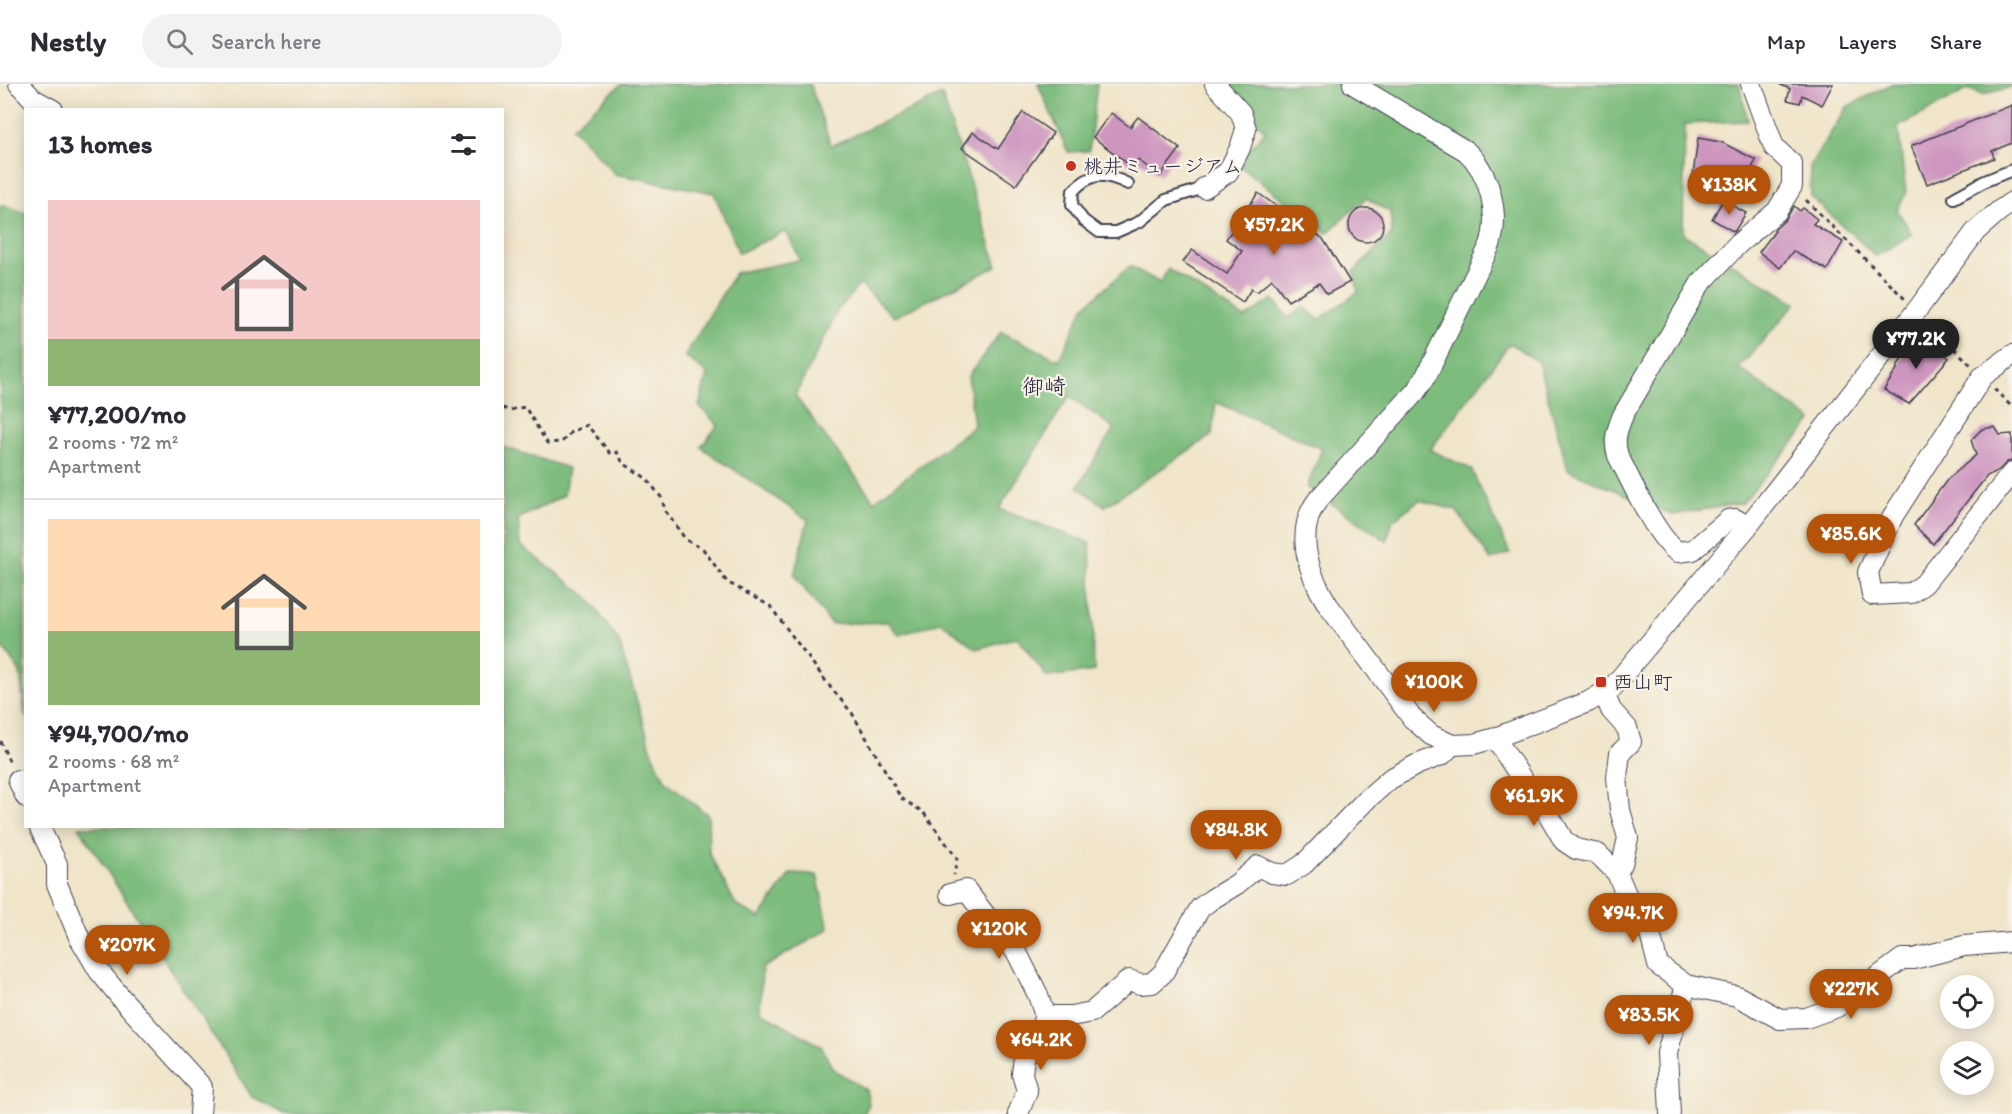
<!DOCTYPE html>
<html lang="en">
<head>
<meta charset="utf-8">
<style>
  body { margin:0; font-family:Itim,"Klee One",sans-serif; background:#f2f2f3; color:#2b2b33; height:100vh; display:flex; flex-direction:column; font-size:22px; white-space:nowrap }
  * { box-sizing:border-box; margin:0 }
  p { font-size:20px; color:#7c7c81 }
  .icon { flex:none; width:33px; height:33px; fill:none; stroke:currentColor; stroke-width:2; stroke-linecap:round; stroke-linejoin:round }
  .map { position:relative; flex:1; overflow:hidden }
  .side { position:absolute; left:24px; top:24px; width:480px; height:720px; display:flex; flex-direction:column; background:#fff; border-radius:0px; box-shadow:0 3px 15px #0003 }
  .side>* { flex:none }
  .tools { position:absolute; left:1940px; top:891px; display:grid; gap:12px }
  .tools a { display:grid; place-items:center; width:54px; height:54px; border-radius:50%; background:#fff; box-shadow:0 3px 15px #0003; font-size:30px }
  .price { position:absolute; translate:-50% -51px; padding:0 14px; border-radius:21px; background:#b45309; color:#fff; font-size:20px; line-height:39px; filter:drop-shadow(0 2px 3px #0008) }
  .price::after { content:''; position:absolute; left:50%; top:36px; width:18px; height:14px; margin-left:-9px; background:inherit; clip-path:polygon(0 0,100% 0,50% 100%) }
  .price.active { background:#222; color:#fff }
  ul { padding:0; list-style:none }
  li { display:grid; align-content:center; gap:12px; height:318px; padding:0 24px }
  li+li { border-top:2px solid #e1e1e2 }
  li span { display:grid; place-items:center; height:186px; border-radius:0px; color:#555 }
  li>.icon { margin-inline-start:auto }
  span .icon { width:108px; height:108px; fill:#fffc; stroke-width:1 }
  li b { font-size:26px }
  h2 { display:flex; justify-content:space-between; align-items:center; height:72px; padding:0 24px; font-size:26px }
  header { display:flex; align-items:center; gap:36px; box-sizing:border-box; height:84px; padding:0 30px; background:#fff; border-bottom:2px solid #e1e1e2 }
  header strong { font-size:28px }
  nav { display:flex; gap:33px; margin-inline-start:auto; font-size:21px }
  .search { width:420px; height:54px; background:#f2f2f3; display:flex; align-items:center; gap:15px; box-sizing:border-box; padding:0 21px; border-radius:33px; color:#7c7c81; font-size:22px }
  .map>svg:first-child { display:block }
  .forest { fill:#7dbc7d; stroke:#506f5c; stroke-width:1.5 }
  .building { fill:#cd95bf }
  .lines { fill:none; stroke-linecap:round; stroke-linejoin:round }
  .lane-casing { stroke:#413f50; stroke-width:14 }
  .street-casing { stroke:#413f50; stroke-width:22 }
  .path { stroke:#413f50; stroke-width:3; stroke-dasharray:4.5 4.5; stroke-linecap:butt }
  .lane { stroke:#fff; stroke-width:10 }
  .street { stroke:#fff; stroke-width:20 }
  .poi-dot { fill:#c8321e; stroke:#f7f3e8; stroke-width:2 }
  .labels { text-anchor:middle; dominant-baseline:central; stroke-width:4.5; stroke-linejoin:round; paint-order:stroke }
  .poi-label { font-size:20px; fill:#22223b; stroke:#f7f3e8; text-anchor:start }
  .quarter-label { font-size:22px; fill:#22223b; stroke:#f7f3e8 }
</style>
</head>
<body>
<header>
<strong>Nestly</strong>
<div class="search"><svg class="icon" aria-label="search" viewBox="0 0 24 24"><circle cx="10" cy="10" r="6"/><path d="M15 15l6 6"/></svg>Search here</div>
<nav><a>Map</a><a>Layers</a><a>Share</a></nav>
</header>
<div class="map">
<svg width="2012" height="1030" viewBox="0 0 2012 1030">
  <rect width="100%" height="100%" fill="#f7f3e8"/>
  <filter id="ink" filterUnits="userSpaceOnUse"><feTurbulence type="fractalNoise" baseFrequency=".0167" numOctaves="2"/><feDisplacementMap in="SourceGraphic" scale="12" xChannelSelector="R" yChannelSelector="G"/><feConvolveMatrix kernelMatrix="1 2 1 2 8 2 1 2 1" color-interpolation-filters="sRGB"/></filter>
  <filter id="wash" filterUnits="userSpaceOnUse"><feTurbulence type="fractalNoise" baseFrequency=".008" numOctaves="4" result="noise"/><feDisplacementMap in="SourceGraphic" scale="24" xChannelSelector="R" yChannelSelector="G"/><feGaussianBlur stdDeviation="1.35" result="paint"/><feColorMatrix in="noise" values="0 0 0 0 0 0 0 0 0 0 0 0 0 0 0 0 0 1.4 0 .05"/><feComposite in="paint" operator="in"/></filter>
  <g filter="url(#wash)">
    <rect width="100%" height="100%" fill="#f0e5c9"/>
    <g class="forest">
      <path d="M622,0h188l21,62 111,-51 55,171 -103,51 -34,-33 -22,26 -43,86 79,105 100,-75 -6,-50 33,-44 58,28 25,-53 46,-41 30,17 8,-14 77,49 28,-19 15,19 16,-11 15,13 39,-28 -4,-21 38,-37 -2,-22 -24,-14 -39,35 -90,-69 28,-33 -41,-47h515l9,37 -63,3 -2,110 113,69 -57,65 73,53 -70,82 -69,12 -105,-45 -30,-108 -28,-19 -80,107 41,19 39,84 -19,7 -35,-50 -37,-10 -27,21 -5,20 -80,-54 15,-38 -106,-47 -4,33 -107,71 -27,-19 36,-59 -45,-32 -70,113 91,34 4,128 -47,6 -30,-40 -40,12 -36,-27 -42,13 -11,-13 -57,2 -37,-49 14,-55 -107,-73 17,-22 -19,-19 8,-32 -22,-18 50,-83 65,-13 -14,-29 -47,22 -25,-60 -99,-19 -43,-47z"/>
      <path d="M1038,0h59l-8,67 -21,1z"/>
      <path d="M1891,0h121v3l-30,8 -13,-6 -71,38 8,66 -9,17 15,24 -36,22 -65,-59 -1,-31 37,-59z"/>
      <path d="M3,121l23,8 -1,505 -5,-46 -20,-28v-438z"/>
      <path d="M503,363l65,21 -4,27 -46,24 2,26 68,52 31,45 35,116 12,23 42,34 1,38 27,52 24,13 30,-44 27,1 12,54 -67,39 -2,43 61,35 12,23 33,21 3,14 -5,10h-580l-32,-17 -173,-270 423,-1z"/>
    </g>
    <g id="blocks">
      <g class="building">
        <path d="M1779,0h54l-11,21 -20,-10 -2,8 -13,-3 3,-11z"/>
        <path d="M2012,21v38l-20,8 2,7 -67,26 -16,-38z"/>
        <path d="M1023,28l30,21 -37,52 -54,-37 11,-16 25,17z"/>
        <path d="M1111,29l19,14 8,-10 42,32 -20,27 -22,-16 -6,7 -39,-30z"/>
        <path d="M1698,54l23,4 35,18 -15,31 -49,-8z"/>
        <path d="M1258,109l65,46 27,43 -23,12 -8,-11 -31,18 -16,-22 -15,13 -6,-3 -8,13 -60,-40 9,-12 35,24 15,-23 -16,-12z"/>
        <path d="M1723,116l23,13 -12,19 -22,-13z"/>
        <path d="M1794,122l6,5 3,-3 14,11 -4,5 30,18 -16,28 -34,-19 -13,17 -21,-16 16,-21 -1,-1 11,-10z"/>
        <circle cx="1366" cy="141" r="17"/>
        <path d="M1923,249l26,25 -40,46 -25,-14 13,-21 2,-6z"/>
        <path d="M1995,343l5,8 12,-1v27l-5,1 -8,8 -12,6 -54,68 -19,-19 33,-45 29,-25 -5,-15 11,-11z"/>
      </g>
    </g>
  </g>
  <g filter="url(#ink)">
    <use href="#blocks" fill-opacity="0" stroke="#413f50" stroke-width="1.5"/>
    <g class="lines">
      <defs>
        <g id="lane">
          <path d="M1128,100c-23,-11 -36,-13 -55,7l-1,14 11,15 16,12h17l23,-10 27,-22 38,-12"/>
          <path d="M1954,114l31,-17 27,-11"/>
        </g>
        <g id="street">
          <path d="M19,0l14,15 20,11"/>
          <path d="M1353,0l113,67c24,22 34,63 24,94l-64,131 -10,15 -99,110c-23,32 -8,74 11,104l84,113 19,17 21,10 22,-1 21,-6 93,-36 24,-14 136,-162 169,-216 59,-79 23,-20 13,-9"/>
          <path d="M1204,104l24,-16 12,-24 6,-19 -5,-16 -26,-29"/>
          <path d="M2012,271l-30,22 -89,139 -25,56 4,23 39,-2 13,-9 88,-111"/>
          <path d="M1748,442l-13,-7 -7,1 -35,30 -15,2c-22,-14 -47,-72 -60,-96 -5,-16 -1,-26 5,-41l77,-131 38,-40 39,-33 15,-25v-22l-18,-17 -23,-63"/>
          <path d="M1604,609l7,17 16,18 4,14 -11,11 -3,24 3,33 8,28 -6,26 -5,9"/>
          <path d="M1495,654l29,44 20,25 20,34 12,8 22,5 19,19 21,49 11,8 9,35 28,20 51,11 43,23 26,-1 31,-11 65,-48h11l51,-13 48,-4"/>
          <path d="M18,696l8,17"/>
          <path d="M39,742l18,38v20l22,53 20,34 23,28 80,88 -2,27"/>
          <path d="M950,810l16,-4 34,44 7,5 11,16 20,40 7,21 -8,22 -13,20 -2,16 5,17 -9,23"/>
          <path d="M1045,932h26l21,-4 37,-32 11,4 12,-1 11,-10 37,-65 12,-9 25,-15 21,-18 14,7 15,2 17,-11 62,-64 24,-21 26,-14 26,-10 10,-10"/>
          <path d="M1670,1030l-3,-61 19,-68"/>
        </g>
      </defs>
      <use href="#lane" class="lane-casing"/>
      <use href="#street" class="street-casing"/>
      <g class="path">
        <path d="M1806,116l99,99"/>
        <path d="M1929,239l42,42"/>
        <path d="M1994,305l18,18"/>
        <path d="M502,324l7,2 16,-3 22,36 15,-1 9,-10 16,-7 23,28 7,-1 6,11 23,15 15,19 5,15 20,28 17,9 24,33 43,24 61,82 21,25 49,85 22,14 34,46 -3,17"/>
        <path d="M0,657l11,24"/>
      </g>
      <use href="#lane" class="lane"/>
      <use href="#street" class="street"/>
    </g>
  </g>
  <g class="poi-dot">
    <circle cx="1071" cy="82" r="6"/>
    <rect x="1595" y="592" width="12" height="12" rx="3"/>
  </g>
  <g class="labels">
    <g class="poi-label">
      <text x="1083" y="82">桃井ミュージアム</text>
      <text x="1613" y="598">西山町</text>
    </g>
    <g class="quarter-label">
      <text x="1044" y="302">御崎</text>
    </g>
  </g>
</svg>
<div class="tools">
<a><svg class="icon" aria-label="locate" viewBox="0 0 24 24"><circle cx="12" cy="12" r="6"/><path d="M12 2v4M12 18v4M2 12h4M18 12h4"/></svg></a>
<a><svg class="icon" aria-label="layers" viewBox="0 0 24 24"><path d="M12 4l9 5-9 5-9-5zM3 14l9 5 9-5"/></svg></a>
</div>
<b class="price" style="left:1729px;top:132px">¥138K</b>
<b class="price" style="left:1274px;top:172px">¥57.2K</b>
<b class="price active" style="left:1916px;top:286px">¥77.2K</b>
<b class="price" style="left:1851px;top:481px">¥85.6K</b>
<b class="price" style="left:1434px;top:629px">¥100K</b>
<b class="price" style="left:1534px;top:743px">¥61.9K</b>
<b class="price" style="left:1236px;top:777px">¥84.8K</b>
<b class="price" style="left:1633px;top:860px">¥94.7K</b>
<b class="price" style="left:999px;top:876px">¥120K</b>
<b class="price" style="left:127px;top:892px">¥207K</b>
<b class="price" style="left:1851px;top:936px">¥227K</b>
<b class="price" style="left:1649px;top:962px">¥83.5K</b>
<b class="price" style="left:1041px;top:987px">¥64.2K</b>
<section class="side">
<h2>13 homes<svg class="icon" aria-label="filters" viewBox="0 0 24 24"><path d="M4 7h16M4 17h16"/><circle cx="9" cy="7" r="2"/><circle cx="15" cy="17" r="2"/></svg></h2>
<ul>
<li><span style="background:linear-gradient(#f6c9c9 75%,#8fb573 0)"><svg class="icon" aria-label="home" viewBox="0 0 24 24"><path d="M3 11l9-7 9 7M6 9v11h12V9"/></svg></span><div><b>¥77,200/mo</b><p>2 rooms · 72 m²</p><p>Apartment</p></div></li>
<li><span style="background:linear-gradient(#ffd9b3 60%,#8fb573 0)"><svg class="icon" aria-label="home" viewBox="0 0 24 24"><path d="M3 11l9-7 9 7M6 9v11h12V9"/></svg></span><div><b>¥94,700/mo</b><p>2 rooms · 68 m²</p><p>Apartment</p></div></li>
</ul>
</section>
</div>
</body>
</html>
